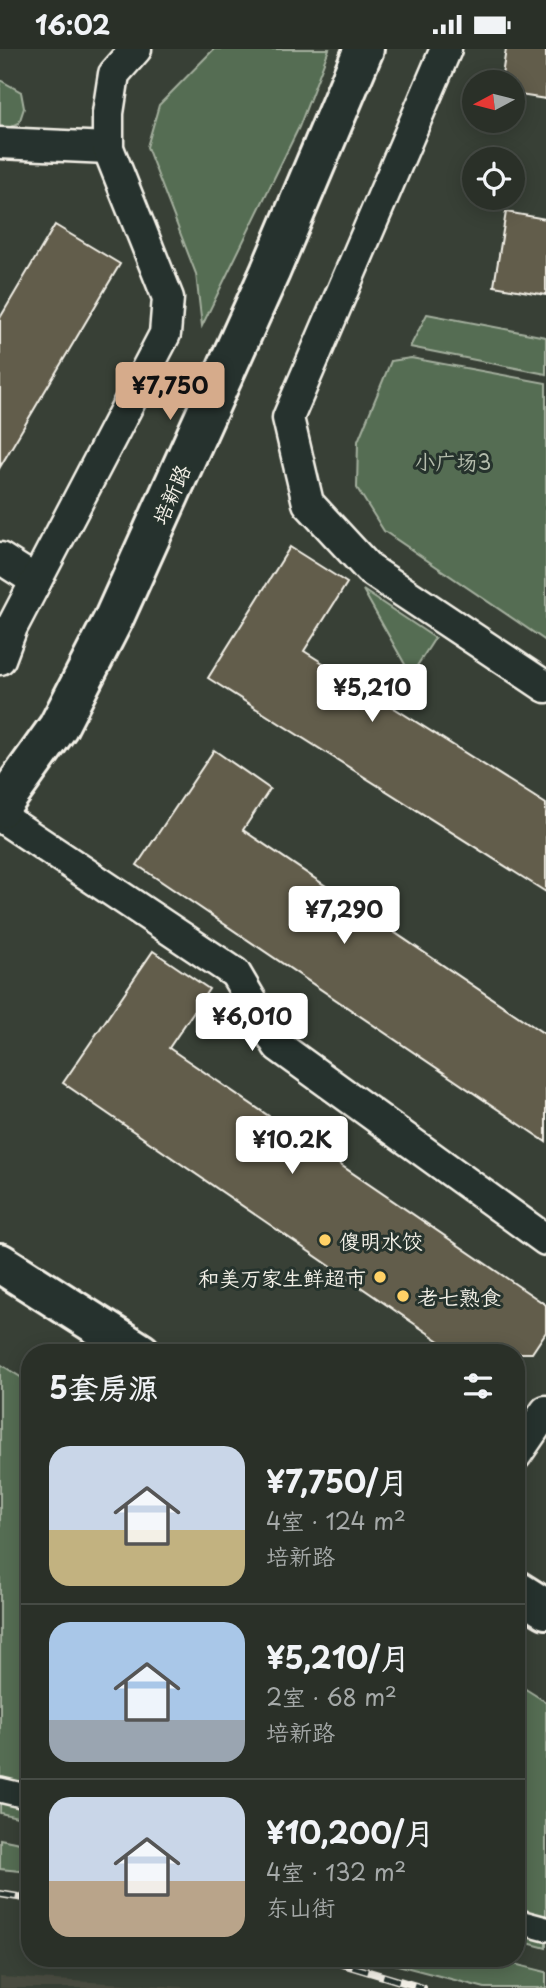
<!DOCTYPE html>
<html lang="zh">
<head>
<meta charset="utf-8">
<style>
  body { margin:0; font-family:"Playpen Sans","LXGW WenKai TC",sans-serif; background:#323830; color:#f1f3f6; height:100vh; display:flex; flex-direction:column; font-size:26px; white-space:nowrap }
  * { box-sizing:border-box; margin:0 }
  p { font-size:23px; color:#a5a9a8 }
  .icon { flex:none; width:38px; height:38px; fill:none; stroke:currentColor; stroke-width:2; stroke-linecap:round; stroke-linejoin:round }
  .map { position:relative; flex:1; overflow:hidden }
  .panel { position:absolute; left:21px; top:1295px; width:504px; height:623px; display:flex; flex-direction:column; background:#2a3028; border-radius:28px; box-shadow:0 4px 18px #0003,0 0 0 2px #464b45 }
  .panel>* { flex:none }
  .needle { width:46px; rotate:263deg }
  .controls { position:absolute; left:462px; top:21px; display:grid; gap:14px }
  .controls a { display:grid; place-items:center; width:63px; height:63px; border-radius:50%; background:#2a3028; box-shadow:0 4px 18px #0003,0 0 0 2px #464b45; font-size:35px }
  .price { position:absolute; translate:-50% -60px; padding:0 16px; border-radius:7px; background:#fff; color:#222; font-size:23px; line-height:46px; filter:drop-shadow(0 2px 4px #0008) }
  .price::after { content:''; position:absolute; left:50%; top:42px; width:21px; height:16px; margin-left:-10px; background:inherit; clip-path:polygon(0 0,100% 0,50% 100%) }
  .price.current { background:#d6ab8b; color:#111 }
  ul { padding:0; list-style:none }
  li { display:flex; align-items:center; gap:21px; height:175px; padding:0 28px }
  li+li { border-top:2px solid #464b45 }
  li span { display:grid; place-items:center; flex:none; width:196px; height:140px; border-radius:21px; color:#555 }
  li>.icon { margin-inline-start:auto }
  span .icon { width:84px; height:84px; fill:#fffc; stroke-width:1 }
  li b { font-size:30px }
  h2 { display:flex; justify-content:space-between; align-items:center; height:84px; padding:0 28px; font-size:30px }
  .status { display:flex; justify-content:space-between; align-items:center; height:49px; padding:0 35px; background:#2a3028; direction:ltr }
  .status svg { height:19px; fill:currentColor }
  .map>svg:first-child { display:block }
  .built { fill:#484c3f }
  .green { fill:#556d53; stroke:#a4af9e; stroke-width:2 }
  .building { fill:#625d4b; stroke:#f4f1e8; stroke-width:2 }
  .lines { fill:none; stroke-linecap:round; stroke-linejoin:round }
  .pedestrian-casing { stroke:#f4f1e8; stroke-width:28 }
  .minor-casing { stroke:#f4f1e8; stroke-width:35 }
  .secondary-casing { stroke:#f4f1e8; stroke-width:44 }
  .pedestrian { stroke:#26332d; stroke-width:23 }
  .minor { stroke:#26332d; stroke-width:30 }
  .secondary { stroke:#26332d; stroke-width:38 }
  .rail-casing { stroke:#f4f1e8; stroke-width:8 }
  .rail { stroke:#26332d; stroke-width:5; stroke-dasharray:16; stroke-linecap:butt }
  .poi-dot { fill:#ffd166; stroke:#26332d; stroke-width:2.5 }
  .labels { text-anchor:middle; dominant-baseline:central; stroke-width:6; stroke-linejoin:round; paint-order:stroke }
  .park-label { font-size:21px; fill:#b4bcac; stroke:#26332d }
  .street-label { font-size:21px; fill:#f4f1e8; stroke:#26332d }
  .poi-label { font-size:21px; fill:#f4f1e8; stroke:#26332d; text-anchor:start }
</style>
</head>
<body>
<div class="status"><b>16:02</b><svg viewBox="0 0 49 12"><path d="M0 12V9h3v3zM5 12V6h3v6zM10 12V3h3v9zM15 12V0h3v12zM26 1h20v11H26zM47 4h2v5h-2z"/></svg></div>
<div class="map">
<svg width="546" height="1939" viewBox="0 0 546 1939">
  <rect width="100%" height="100%" fill="#384036"/>
  <filter id="ink" filterUnits="userSpaceOnUse"><feTurbulence type="fractalNoise" baseFrequency=".0143" numOctaves="2"/><feDisplacementMap in="SourceGraphic" scale="14" xChannelSelector="R" yChannelSelector="G"/><feConvolveMatrix kernelMatrix="1 2 1 2 8 2 1 2 1" color-interpolation-filters="sRGB"/></filter>
  <g filter="url(#ink)">
    <path class="built" d="M0,1928l201,11h-201z"/>
    <g class="green">
      <path d="M214,0h115l-30,78 -97,199 -6,-52 -49,-127 12,-42z"/>
      <path d="M0,31l21,12 3,16 -5,15 -17,8h-2z"/>
      <path d="M427,265l119,23v37l-136,-27z"/>
      <path d="M411,309l135,25v258l-162,-110 -27,-43 1,-47 33,-80z"/>
      <path d="M363,541l72,48 -24,37z"/>
      <path d="M0,1315l30,19v437l-30,-7z"/>
      <path d="M516,1634l30,19v246l-30,-8z"/>
      <path d="M0,1790l30,6v27l-30,-3z"/>
      <path d="M371,1909h119l56,14v16h-61z"/>
    </g>
    <g class="building">
      <path d="M506,0h40v50l-33,-5v-12h-12z"/>
      <path d="M506,163l40,7v76l-52,-9z"/>
      <path d="M55,176l65,39 -120,203v-149z"/>
      <path d="M290,498l57,36 -43,68 242,153v88l-338,-214z"/>
      <path d="M214,701l56,39 -27,41 303,205v107l-409,-277z"/>
      <path d="M153,902l56,38 -40,59 377,257v27l-14,21h-75l-394,-270z"/>
    </g>
    <g class="lines">
      <defs>
        <g id="pedestrian">
          <path d="M0,1741l30,7"/>
          <path d="M516,1872l30,8"/>
        </g>
        <g id="minor">
          <path d="M446,0l-158,369 20,85 61,66 177,118"/>
          <path d="M0,94l108,5"/>
          <path d="M0,509l36,23"/>
          <path d="M0,610l12,-32 153,-293 3,-36 -60,-150v-35l6,-39 22,-25"/>
          <path d="M0,767l235,157 43,73 268,194"/>
          <path d="M516,1406l30,-44"/>
        </g>
        <g id="secondary">
          <path d="M0,759l58,-81 55,-107 157,-348 94,-223"/>
          <path d="M0,1214l141,90"/>
          <path d="M516,1541l30,19"/>
        </g>
      </defs>
      <use href="#pedestrian" class="pedestrian-casing"/>
      <use href="#minor" class="minor-casing"/>
      <use href="#secondary" class="secondary-casing"/>
      <use href="#pedestrian" class="pedestrian"/>
      <use href="#minor" class="minor"/>
      <use href="#secondary" class="secondary"/>
      <defs>
        <g id="rail">
          <path d="M0,1845l30,5"/>
          <path d="M322,1909l101,30"/>
        </g>
      </defs>
      <use href="#rail" class="rail-casing"/>
      <use href="#rail" class="rail"/>
    </g>
  </g>
  <g class="poi-dot">
    <circle cx="325" cy="1191" r="7"/>
    <circle cx="380" cy="1228" r="7"/>
    <circle cx="403" cy="1247" r="7"/>
  </g>
  <g class="labels">
    <g class="park-label">
      <text x="453" y="412">小广场3</text>
    </g>
    <g class="street-label">
      <text transform="translate(170 445) rotate(-66)">培新路</text>
    </g>
    <g class="poi-label">
      <text x="339" y="1191">傻明水饺</text>
      <text x="366" y="1228" text-anchor="end">和美万家生鲜超市</text>
      <text x="417" y="1247">老七熟食</text>
    </g>
  </g>
</svg>
<div class="controls">
<a><svg class="needle" viewBox="-14 -14 28 28"><path d="M0-13l5 13h-10z" fill="#e53935"/><path d="M0 13l5-13h-10z" fill="#a5a9a8"/></svg></a>
<a><svg class="icon" aria-label="locate" viewBox="0 0 24 24"><circle cx="12" cy="12" r="6"/><path d="M12 2v4M12 18v4M2 12h4M18 12h4"/></svg></a>
</div>
<b class="price current" style="left:170px;top:373px">¥7,750</b>
<b class="price" style="left:372px;top:675px">¥5,210</b>
<b class="price" style="left:344px;top:897px">¥7,290</b>
<b class="price" style="left:252px;top:1004px">¥6,010</b>
<b class="price" style="left:292px;top:1127px">¥10.2K</b>
<section class="panel">
<h2>5套房源<svg class="icon" aria-label="filters" viewBox="0 0 24 24"><path d="M4 7h16M4 17h16"/><circle cx="9" cy="7" r="2"/><circle cx="15" cy="17" r="2"/></svg></h2>
<ul>
<li><span style="background:linear-gradient(#c9d6e8 60%,#c2b280 0)"><svg class="icon" aria-label="home" viewBox="0 0 24 24"><path d="M3 11l9-7 9 7M6 9v11h12V9"/></svg></span><div><b>¥7,750/月</b><p>4室 · 124 m²</p><p>培新路</p></div></li>
<li><span style="background:linear-gradient(#a9c7e8 70%,#9aa5b1 0)"><svg class="icon" aria-label="home" viewBox="0 0 24 24"><path d="M3 11l9-7 9 7M6 9v11h12V9"/></svg></span><div><b>¥5,210/月</b><p>2室 · 68 m²</p><p>培新路</p></div></li>
<li><span style="background:linear-gradient(#c9d6e8 60%,#b9a48a 0)"><svg class="icon" aria-label="home" viewBox="0 0 24 24"><path d="M3 11l9-7 9 7M6 9v11h12V9"/></svg></span><div><b>¥10,200/月</b><p>4室 · 132 m²</p><p>东山街</p></div></li>
</ul>
</section>
</div>
</body>
</html>
